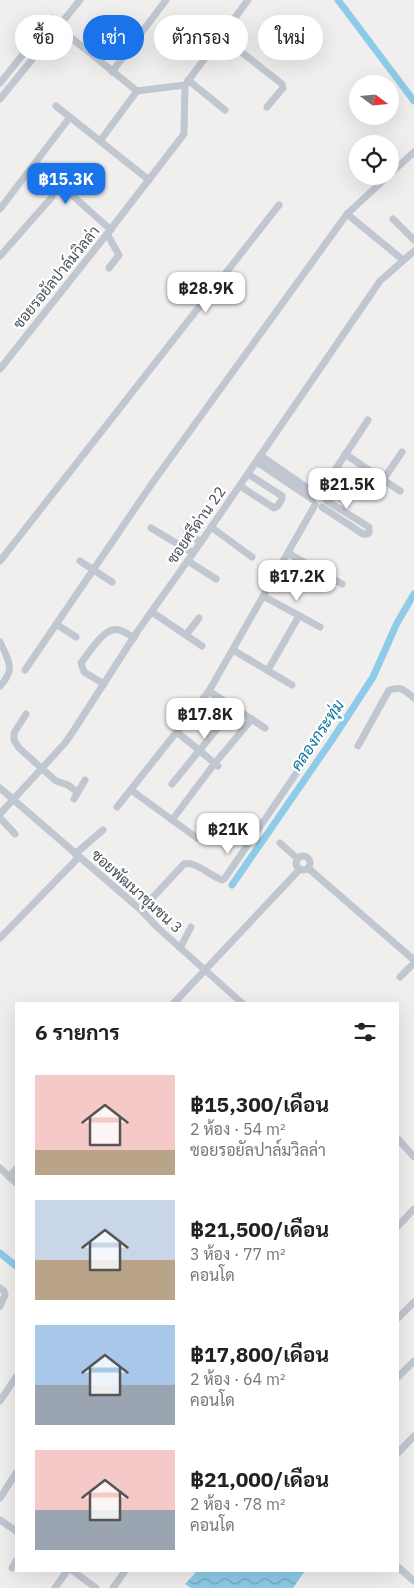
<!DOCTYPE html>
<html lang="th">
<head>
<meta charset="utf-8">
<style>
  body { margin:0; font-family:"IBM Plex Sans",Sarabun,sans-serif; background:#f6f6f6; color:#222; height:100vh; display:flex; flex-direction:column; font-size:19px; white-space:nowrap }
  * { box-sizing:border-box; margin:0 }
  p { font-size:16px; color:#767676 }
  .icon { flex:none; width:28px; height:28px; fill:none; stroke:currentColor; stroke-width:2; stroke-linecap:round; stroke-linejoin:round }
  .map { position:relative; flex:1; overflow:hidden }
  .panel { position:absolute; left:15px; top:1002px; width:384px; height:570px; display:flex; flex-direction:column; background:#fff; border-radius:0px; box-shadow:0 5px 20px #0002 }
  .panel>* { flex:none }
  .banner { position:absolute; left:15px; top:15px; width:385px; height:45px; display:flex; gap:10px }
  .needle { width:32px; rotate:106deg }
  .controls { position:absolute; left:349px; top:75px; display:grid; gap:10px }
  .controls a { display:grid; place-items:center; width:50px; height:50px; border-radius:50%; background:#fff; box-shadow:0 5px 20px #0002; font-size:25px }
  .price { position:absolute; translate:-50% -42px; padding:0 11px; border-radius:10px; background:#fff; color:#222; font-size:16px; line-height:32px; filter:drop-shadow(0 1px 2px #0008) }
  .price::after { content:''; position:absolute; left:50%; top:30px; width:15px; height:11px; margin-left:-8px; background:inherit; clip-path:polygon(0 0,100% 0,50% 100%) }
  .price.selected { background:#1a73e8; color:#fff }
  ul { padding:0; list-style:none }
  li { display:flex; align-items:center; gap:15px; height:125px; padding:0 20px }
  li span { display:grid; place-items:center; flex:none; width:140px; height:100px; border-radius:0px; color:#555 }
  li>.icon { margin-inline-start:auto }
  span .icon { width:60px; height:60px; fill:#fffc; stroke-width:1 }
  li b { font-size:21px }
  h2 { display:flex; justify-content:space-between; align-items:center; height:60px; padding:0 20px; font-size:21px }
  .tag { padding:0 18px; border-radius:22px; background:#fff; box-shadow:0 5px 20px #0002; font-size:18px; line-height:45px }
  .tag.selected { background:#1a73e8; color:#fff }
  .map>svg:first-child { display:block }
  .water { fill:url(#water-waves) }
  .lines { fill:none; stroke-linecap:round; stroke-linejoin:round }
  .canal { stroke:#8dcbe8; stroke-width:7 }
  .minor { stroke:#c0c7d0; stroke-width:7 }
  .labels { text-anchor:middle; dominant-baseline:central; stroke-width:4.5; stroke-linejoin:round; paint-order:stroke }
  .street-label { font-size:15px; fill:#47505b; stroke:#fff }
  .water-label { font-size:16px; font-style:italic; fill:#1275a3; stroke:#fff }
</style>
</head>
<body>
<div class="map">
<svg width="414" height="1588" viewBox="0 0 414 1588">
  <defs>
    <pattern id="water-waves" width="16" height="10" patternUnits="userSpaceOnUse" patternTransform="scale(1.25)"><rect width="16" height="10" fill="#8dcbe8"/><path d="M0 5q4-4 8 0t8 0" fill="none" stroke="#75a7bf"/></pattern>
  </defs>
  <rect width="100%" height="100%" fill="#f1efee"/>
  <path class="water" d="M197,1571h108l-12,17h-102l-6,-4z"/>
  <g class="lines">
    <g class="canal">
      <path d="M338,0l76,101"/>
      <path d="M232,885l102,-148 39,-60 24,-54 17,-29"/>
      <path d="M0,1253l16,13"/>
    </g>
    <g class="minor">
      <path d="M58,27l79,64 48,-6"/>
      <path d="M221,36l61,48 1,4 -16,19"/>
      <path d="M112,72l54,-72"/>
      <path d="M188,80l37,30"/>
      <path d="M0,83l52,-65"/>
      <path d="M0,99l80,-99"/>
      <path d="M56,106l93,74"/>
      <path d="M100,141l37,-50"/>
      <path d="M36,163l75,67"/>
      <path d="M390,174l24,-22"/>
      <path d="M0,209l70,-92"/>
      <path d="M347,214l56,46"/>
      <path d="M393,219l21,21"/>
      <path d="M107,234l12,21 -10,13"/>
      <path d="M0,256l52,-59"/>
      <path d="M0,369l107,-135 77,-100 1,-49 63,-85"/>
      <path d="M345,454l55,37"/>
      <path d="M261,456l55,38"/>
      <path d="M257,462l55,37"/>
      <path d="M383,480l19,-28"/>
      <path d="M240,486l34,22c4,-1 9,-9 8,-12l-34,-22"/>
      <path d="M320,493l48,-73"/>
      <path d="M322,507l41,27h4l2,-1v-6l-42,-26"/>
      <path d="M211,527l41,30"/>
      <path d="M151,528l42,25"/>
      <path d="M186,529l2,5 13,8"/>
      <path d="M288,553l54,31"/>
      <path d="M0,561l279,-356"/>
      <path d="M80,561l32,21"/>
      <path d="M188,561l28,18"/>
      <path d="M263,596l57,31"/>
      <path d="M152,612l50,34"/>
      <path d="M56,624l20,13"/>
      <path d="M186,635l13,-17"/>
      <path d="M0,642c9,19 16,27 0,44"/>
      <path d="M233,650l59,35"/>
      <path d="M25,670l128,-188 194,-268 41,-38"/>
      <path d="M268,670l31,-54"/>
      <path d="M104,684l-20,-12 -3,-9c8,-10 24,-38 38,-33 5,1 10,5 15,8"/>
      <path d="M209,691l56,37"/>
      <path d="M26,714l-12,19v7l5,8 37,33 12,4 9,7"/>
      <path d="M177,732l41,34"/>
      <path d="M358,746l31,-56c13,-4 15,0 25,8"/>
      <path d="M172,784l62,-76"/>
      <path d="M0,788l141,122 16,17 86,77"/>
      <path d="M131,790l66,48"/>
      <path d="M74,799l11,-19"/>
      <path d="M117,807l92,-116 106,-186"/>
      <path d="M0,814l65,-71 9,-13 63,-98 64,-90 179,-261 34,-30"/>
      <path d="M0,818l15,16"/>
      <path d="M172,820l43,-57 37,-44"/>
      <path d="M280,843l18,16"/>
      <path d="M75,854l28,-24"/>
      <circle cx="303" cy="863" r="7"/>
      <path d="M308,868l106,92"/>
      <path d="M141,910l43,-46c12,-3 26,12 38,16l3,-2 83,-122"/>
      <path d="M0,938l79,-81"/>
      <path d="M180,948l11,-21"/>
      <path d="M400,977l14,-14"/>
      <path d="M173,1004l127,-135"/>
      <path d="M398,1139l16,18"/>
      <path d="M0,1168l16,15"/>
      <path d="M9,1177l7,-8"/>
      <path d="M398,1226l16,-17"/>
      <path d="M0,1288l4,3 1,4 -5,11"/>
      <path d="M398,1318l16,-16"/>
      <path d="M398,1377l16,-16"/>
      <path d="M0,1401l16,-24"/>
      <path d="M398,1453l16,-17"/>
      <path d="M0,1498l16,-25"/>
      <path d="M0,1520l16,11"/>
      <path d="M398,1567l16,14"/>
      <path d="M12,1568l4,-7"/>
      <path d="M73,1571l23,17"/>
      <path d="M55,1588l12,-17"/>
      <path d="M113,1588l12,-17"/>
    </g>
  </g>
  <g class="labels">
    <g class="street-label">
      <text transform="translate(56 277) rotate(-51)">ซอยรอยัลปาล์มวิลล่า</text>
      <text transform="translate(196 525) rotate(-55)">ซอยศรีด่าน 22</text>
      <text transform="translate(137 891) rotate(42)">ซอยพัฒนาชุมชน 3</text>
    </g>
    <g class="water-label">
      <text transform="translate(317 735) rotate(-56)">คลองกระทุ่ม</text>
    </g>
  </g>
</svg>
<div class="controls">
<a><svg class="needle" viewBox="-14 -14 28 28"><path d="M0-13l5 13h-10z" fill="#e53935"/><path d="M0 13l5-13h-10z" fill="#767676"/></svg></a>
<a><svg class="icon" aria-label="locate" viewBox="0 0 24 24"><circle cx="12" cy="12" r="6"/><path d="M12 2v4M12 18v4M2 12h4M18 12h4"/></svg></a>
</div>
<b class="price selected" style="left:66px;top:205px">฿15.3K</b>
<b class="price" style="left:206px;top:314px">฿28.9K</b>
<b class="price" style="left:347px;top:510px">฿21.5K</b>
<b class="price" style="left:297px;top:602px">฿17.2K</b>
<b class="price" style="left:205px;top:740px">฿17.8K</b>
<b class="price" style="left:228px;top:855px">฿21K</b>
<div class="banner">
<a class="tag">ซื้อ</a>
<a class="tag selected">เช่า</a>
<a class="tag">ตัวกรอง</a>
<a class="tag">ใหม่</a>
</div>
<section class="panel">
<h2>6 รายการ<svg class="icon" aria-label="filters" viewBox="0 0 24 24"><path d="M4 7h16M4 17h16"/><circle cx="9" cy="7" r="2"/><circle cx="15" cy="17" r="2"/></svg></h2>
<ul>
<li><span style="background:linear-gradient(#f6c9c9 75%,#b9a48a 0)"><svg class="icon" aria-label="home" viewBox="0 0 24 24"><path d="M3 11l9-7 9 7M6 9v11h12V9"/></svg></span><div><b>฿15,300/เดือน</b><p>2 ห้อง · 54 m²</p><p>ซอยรอยัลปาล์มวิลล่า</p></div></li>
<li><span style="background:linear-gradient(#c9d6e8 60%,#b9a48a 0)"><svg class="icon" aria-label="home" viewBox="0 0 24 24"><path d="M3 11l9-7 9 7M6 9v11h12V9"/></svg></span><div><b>฿21,500/เดือน</b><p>3 ห้อง · 77 m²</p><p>คอนโด</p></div></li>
<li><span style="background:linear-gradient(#a9c7e8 60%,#9aa5b1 0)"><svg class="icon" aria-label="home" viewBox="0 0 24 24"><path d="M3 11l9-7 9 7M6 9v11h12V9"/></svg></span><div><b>฿17,800/เดือน</b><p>2 ห้อง · 64 m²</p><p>คอนโด</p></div></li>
<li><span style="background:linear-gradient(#f6c9c9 60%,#9aa5b1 0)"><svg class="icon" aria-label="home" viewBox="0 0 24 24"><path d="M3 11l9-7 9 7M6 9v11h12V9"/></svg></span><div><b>฿21,000/เดือน</b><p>2 ห้อง · 78 m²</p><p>คอนโด</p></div></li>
</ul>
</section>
</div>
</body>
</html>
